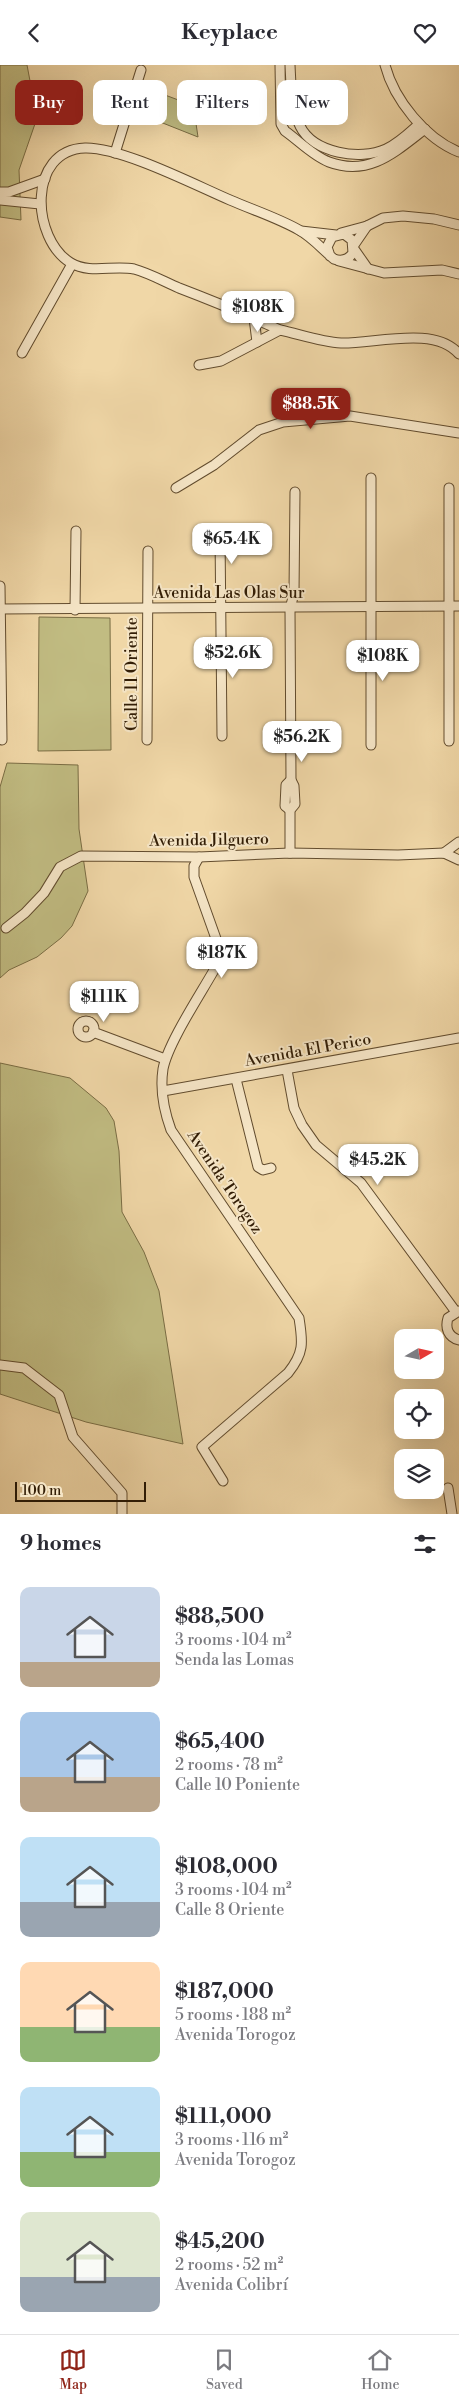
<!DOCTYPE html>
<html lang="en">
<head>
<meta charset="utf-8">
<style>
  body { margin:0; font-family:"Libre Bodoni",serif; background:#f7f7f7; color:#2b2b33; height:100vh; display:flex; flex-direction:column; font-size:19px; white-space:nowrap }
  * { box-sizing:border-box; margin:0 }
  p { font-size:16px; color:#7c7c81 }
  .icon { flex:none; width:28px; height:28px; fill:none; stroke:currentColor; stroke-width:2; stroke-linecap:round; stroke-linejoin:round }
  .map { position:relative; height:1449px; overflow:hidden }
  .sheet { display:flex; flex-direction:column; background:#fff; flex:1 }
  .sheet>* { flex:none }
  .hud { position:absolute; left:15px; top:15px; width:430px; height:45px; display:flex; gap:10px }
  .needle { width:32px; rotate:81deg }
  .buttons { position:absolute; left:394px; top:1264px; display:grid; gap:10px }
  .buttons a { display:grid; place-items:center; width:50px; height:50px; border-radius:10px; background:#fff; box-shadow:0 5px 20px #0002; font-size:25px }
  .scale { position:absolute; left:15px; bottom:12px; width:131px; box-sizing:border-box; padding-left:5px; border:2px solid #331e06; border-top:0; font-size:14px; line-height:18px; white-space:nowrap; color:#331e06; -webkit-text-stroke:4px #f5e5c6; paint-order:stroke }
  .price { position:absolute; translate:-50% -42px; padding:0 11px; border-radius:10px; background:#fff; color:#222; font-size:16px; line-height:32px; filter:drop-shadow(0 1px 2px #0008) }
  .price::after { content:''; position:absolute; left:50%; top:30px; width:15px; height:11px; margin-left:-8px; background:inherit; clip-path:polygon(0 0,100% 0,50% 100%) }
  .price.current { background:#8f2418; color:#fff }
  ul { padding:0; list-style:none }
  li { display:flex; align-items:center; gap:15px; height:125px; padding:0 20px }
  li span { display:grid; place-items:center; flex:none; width:140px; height:100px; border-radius:10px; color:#555 }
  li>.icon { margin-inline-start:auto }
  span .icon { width:60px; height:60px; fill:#fffc; stroke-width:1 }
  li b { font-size:21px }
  h2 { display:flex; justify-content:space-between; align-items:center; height:60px; padding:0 20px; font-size:21px }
  .chip { padding:0 18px; border-radius:10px; background:#fff; box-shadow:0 5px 20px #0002; font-size:18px; line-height:45px }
  .chip.current { background:#8f2418; color:#fff }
  header { display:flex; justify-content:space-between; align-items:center; height:65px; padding:0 20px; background:#fff; font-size:22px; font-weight:800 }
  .menu { display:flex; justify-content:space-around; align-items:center; height:70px; border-top:1px solid #e1e1e2; background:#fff; font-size:14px; color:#7c7c81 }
  .menu a { display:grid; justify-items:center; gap:2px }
  .menu .current { color:#8f2418 }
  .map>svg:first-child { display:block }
  .green { fill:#c1bc82; stroke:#7a6d44 }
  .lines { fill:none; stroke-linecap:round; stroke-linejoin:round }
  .street-casing { stroke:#624c2e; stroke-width:11 }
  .street { stroke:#f5e5c6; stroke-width:9 }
  .labels { text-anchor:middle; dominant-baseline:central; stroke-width:4; stroke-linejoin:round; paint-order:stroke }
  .street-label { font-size:16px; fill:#331e06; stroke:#f5e5c6 }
</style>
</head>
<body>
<header><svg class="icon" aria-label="back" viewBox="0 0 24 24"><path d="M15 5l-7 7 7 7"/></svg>Keyplace<svg class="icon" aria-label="heart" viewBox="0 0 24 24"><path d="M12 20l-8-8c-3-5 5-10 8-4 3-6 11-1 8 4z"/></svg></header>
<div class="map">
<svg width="459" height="1449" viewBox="0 0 459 1449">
  <rect width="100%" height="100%" fill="#f0d7a7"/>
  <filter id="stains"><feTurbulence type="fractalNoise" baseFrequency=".004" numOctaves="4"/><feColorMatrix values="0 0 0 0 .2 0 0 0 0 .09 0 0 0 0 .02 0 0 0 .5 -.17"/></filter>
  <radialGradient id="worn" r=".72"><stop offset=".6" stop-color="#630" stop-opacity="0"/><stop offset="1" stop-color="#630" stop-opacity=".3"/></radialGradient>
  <g class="green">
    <path d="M0,0h27l10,53 -18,52 2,50 -21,-3z"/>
    <path d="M141,21l40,15 13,9 4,27 -63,-25z"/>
    <path d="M39,552l71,1 1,132 -73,1z"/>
    <path d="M7,698l71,2 1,64 9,62 -16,35 -11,12 -24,19 -28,13 -9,8v-191z"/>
    <path d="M0,998l70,15 36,30 8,13 5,30 3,61 22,40 15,39 24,153 -97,-22 -86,-28z"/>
  </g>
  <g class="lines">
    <defs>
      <g id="street">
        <path d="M280,0l1,59 4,7c13,9 28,25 44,31 40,15 66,-10 96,-33"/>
        <path d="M290,0c1,19 1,44 10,61 13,27 60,35 86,23 13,-6 23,-16 33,-25"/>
        <path d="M385,0c9,35 41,74 74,87"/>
        <path d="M115,88l26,-83"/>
        <path d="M0,127h9l36,-13"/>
        <path d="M0,135l40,4"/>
        <path d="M301,166l35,4"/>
        <path d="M341,168l26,-7 16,-8 20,-2 31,3 25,6"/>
        <path d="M354,180l13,-19"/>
        <path d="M354,184l14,20"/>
        <path d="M330,191l-3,-9 5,-10 12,-3 8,6 1,13c-5,7 -11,9 -19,6 -11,-9 -22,-22 -35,-29 -21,-12 -46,-20 -69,-30 -35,-15 -109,-53 -145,-52 -58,2 -54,91 -14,115 19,11 42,2 63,6 15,4 31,13 45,19 34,13 68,27 101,42 19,4 41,12 61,13 33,1 94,-18 118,11"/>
        <path d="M339,196l45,12 58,-3 17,4"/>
        <path d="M254,253l3,24"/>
        <path d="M22,288l50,-89"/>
        <path d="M199,300l22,-4 59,-31"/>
        <path d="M176,423l38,-23 45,-35 24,-8 67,-6 109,17"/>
        <path d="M220,469l2,202"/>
        <path d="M0,521l2,154"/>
        <path d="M0,544l459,-3"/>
        <path d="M75,545l1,-79"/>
        <path d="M147,675l1,-189"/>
        <path d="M449,676v-253"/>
        <path d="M371,680v-267"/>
        <path d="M290,745l-5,-4 1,-21 5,-5"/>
        <path d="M290,788v-43l5,-6 -1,-18 -3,-6 -1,-171 4,-16 1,-101"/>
        <path d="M444,788l15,-11"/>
        <path d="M199,792l-5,9v11l25,70 -1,16c-14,26 -50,79 -55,106 -3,20 1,42 8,61l128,188c4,25 5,35 -11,55l-86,74 21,34"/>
        <path d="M6,863l19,-15 19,-20 16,-26 21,-11 118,1 91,-4 108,2 46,-2 15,7"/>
        <circle cx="86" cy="964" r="8"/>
        <path d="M93,967l72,27"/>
        <path d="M287,1005l7,38 8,17 14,20 45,38 95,129"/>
        <path d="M236,1014l22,88 5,3 8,-2"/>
        <path d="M163,1026l296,-53"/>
        <path d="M459,1246l-11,7c-3,10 0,19 11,22"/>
        <path d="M0,1300l24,3 35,27 14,42 49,56v21"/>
        <path d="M448,1423l4,26"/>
      </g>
    </defs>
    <use href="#street" class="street-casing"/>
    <use href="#street" class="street"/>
  </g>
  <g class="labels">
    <g class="street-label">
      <text x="229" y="528">Avenida Las Olas Sur</text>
      <text transform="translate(132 609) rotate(-90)">Calle 11 Oriente</text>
      <text transform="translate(209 775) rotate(-1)">Avenida Jilguero</text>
      <text transform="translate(308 985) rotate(-10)">Avenida El Perico</text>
      <text transform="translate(225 1117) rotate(56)">Avenida Torogoz</text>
    </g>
  </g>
  <rect width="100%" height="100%" filter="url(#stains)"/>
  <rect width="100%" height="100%" fill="url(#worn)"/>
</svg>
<div class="buttons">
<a><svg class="needle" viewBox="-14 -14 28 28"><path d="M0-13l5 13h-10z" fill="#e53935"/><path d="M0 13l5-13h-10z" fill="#7c7c81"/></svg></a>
<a><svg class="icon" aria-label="locate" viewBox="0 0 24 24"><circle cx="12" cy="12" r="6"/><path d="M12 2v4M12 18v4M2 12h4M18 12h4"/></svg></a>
<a><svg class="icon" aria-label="layers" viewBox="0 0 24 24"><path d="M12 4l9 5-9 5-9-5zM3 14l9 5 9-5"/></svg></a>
</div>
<div class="scale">100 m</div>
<b class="price" style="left:258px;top:268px">$108K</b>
<b class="price current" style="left:311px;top:365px">$88.5K</b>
<b class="price" style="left:232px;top:500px">$65.4K</b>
<b class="price" style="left:233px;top:614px">$52.6K</b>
<b class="price" style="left:383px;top:617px">$108K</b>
<b class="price" style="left:302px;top:698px">$56.2K</b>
<b class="price" style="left:222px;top:914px">$187K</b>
<b class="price" style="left:104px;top:958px">$111K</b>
<b class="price" style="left:378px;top:1121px">$45.2K</b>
<div class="hud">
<a class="chip current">Buy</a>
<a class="chip">Rent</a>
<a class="chip">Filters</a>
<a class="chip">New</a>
</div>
</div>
<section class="sheet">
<h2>9 homes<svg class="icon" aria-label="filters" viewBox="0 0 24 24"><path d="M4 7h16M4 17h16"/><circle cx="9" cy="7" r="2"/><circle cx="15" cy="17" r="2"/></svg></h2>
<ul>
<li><span style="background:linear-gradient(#c9d6e8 75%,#b9a48a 0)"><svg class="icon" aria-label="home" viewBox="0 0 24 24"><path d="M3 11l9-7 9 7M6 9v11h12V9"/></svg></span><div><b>$88,500</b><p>3 rooms · 104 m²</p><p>Senda las Lomas</p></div></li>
<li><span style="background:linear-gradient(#a9c7e8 65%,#b9a48a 0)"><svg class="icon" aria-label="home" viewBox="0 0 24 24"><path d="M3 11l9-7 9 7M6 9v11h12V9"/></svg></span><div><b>$65,400</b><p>2 rooms · 78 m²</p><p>Calle 10 Poniente</p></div></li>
<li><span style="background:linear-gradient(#bfe0f5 65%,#9aa5b1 0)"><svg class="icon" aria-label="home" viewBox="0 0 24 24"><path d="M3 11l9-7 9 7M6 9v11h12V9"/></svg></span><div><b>$108,000</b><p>3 rooms · 104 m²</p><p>Calle 8 Oriente</p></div></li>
<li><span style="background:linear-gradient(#ffd9b3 65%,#8fb573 0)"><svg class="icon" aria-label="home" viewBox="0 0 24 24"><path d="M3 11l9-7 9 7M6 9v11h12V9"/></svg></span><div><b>$187,000</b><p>5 rooms · 188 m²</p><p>Avenida Torogoz</p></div></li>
<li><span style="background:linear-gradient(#bfe0f5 65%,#8fb573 0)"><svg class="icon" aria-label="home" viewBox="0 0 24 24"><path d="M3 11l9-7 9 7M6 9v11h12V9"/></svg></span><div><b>$111,000</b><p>3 rooms · 116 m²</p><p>Avenida Torogoz</p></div></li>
<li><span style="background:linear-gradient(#dfe7d0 65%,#9aa5b1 0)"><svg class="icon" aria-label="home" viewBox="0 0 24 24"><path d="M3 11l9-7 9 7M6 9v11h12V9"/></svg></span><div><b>$45,200</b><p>2 rooms · 52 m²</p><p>Avenida Colibrí</p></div></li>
</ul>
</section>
<nav class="menu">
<a class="current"><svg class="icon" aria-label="map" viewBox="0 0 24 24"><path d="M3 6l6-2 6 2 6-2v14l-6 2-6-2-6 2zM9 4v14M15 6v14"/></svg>Map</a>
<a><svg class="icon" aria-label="saved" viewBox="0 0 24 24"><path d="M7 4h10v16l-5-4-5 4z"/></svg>Saved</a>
<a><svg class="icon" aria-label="home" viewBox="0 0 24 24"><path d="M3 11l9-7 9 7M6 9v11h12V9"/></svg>Home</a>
</nav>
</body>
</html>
